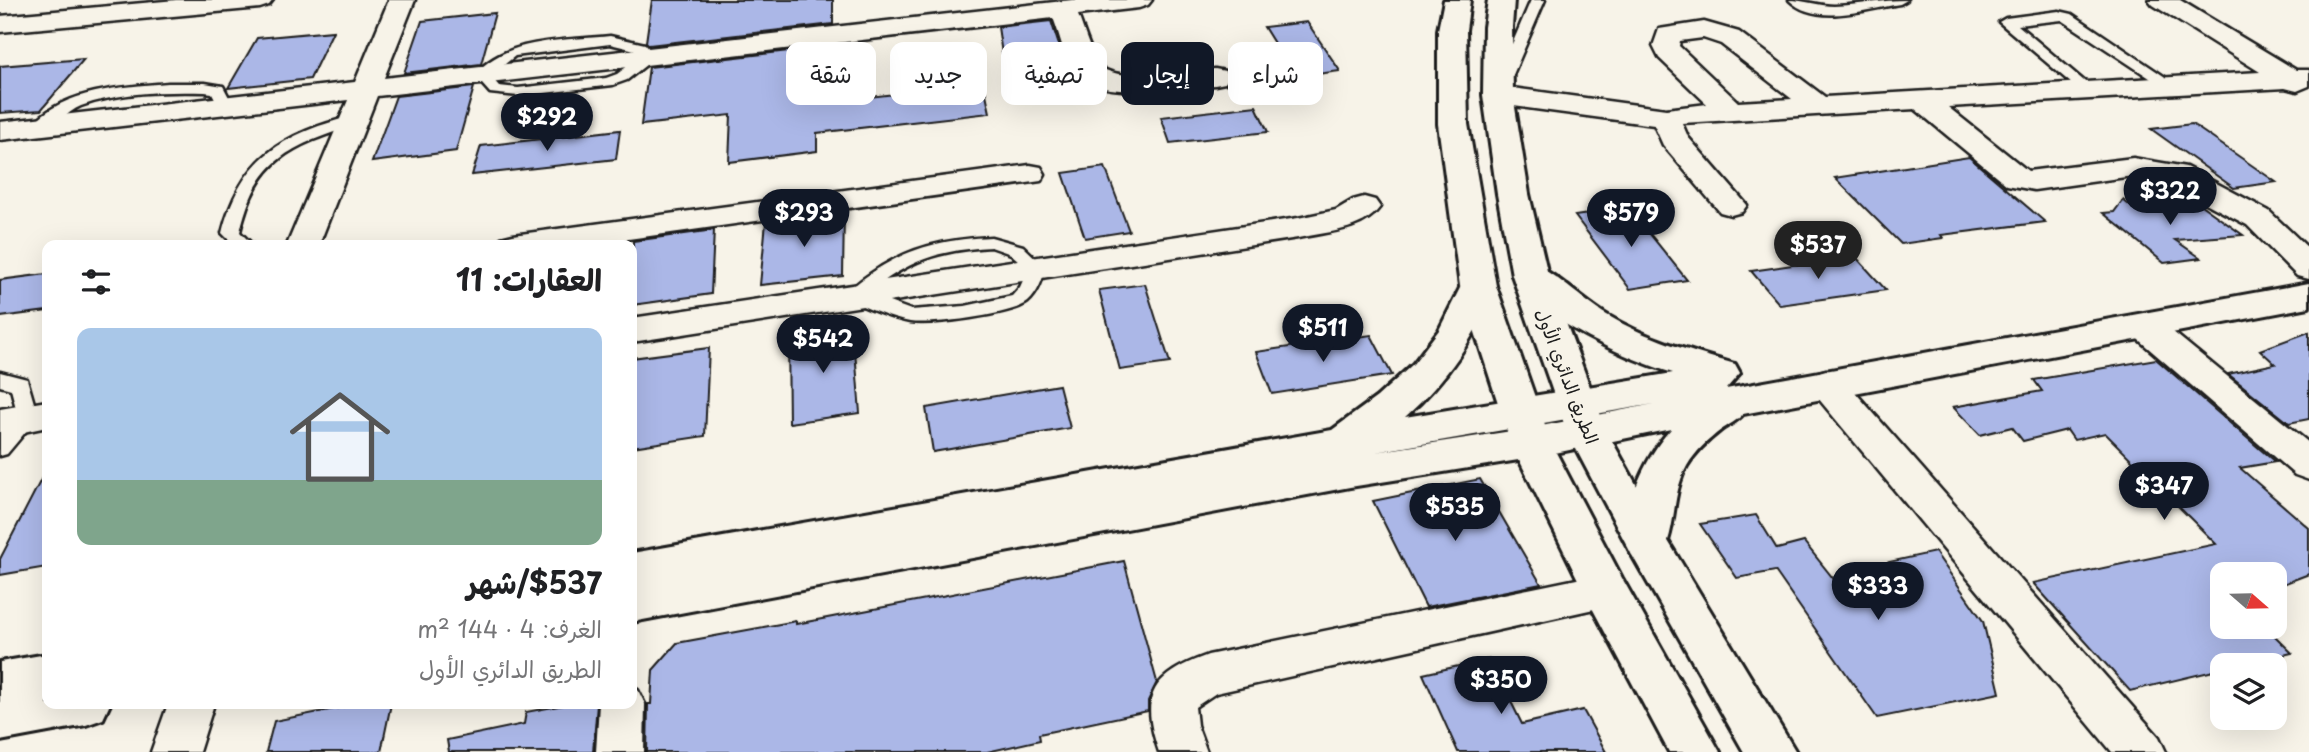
<!DOCTYPE html>
<html lang="ar">
<head>
<meta charset="utf-8">
<style>
  body { margin:0; font-family:"Playpen Sans","Playpen Sans Arabic",sans-serif; background:#f2f2f2; color:#202124; direction:rtl; height:100vh; display:flex; flex-direction:column; font-size:26px; white-space:nowrap }
  * { box-sizing:border-box; margin:0 }
  p { font-size:23px; color:#757577 }
  .icon { flex:none; width:38px; height:38px; fill:none; stroke:currentColor; stroke-width:2; stroke-linecap:round; stroke-linejoin:round }
  .map { position:relative; flex:1; overflow:hidden; direction:ltr }
  .details { position:absolute; left:42px; top:240px; width:595px; height:469px; display:flex; flex-direction:column; background:#fff; border-radius:14px; box-shadow:0 7px 28px #0002; direction:rtl }
  .details>* { flex:none }
  .guide { position:absolute; left:658px; top:42px; width:665px; height:63px; direction:rtl; display:flex; gap:14px }
  .needle { width:46px; rotate:110deg }
  .buttons { position:absolute; left:2210px; top:562px; display:grid; gap:14px }
  .buttons a { display:grid; place-items:center; width:77px; height:77px; border-radius:14px; background:#fff; box-shadow:0 7px 28px #0002; font-size:35px }
  .price { position:absolute; translate:-50% -60px; padding:0 16px; border-radius:24px; background:#111827; color:#fff; font-size:23px; line-height:46px; filter:drop-shadow(0 2px 4px #0008) }
  .price::after { content:''; position:absolute; left:50%; top:42px; width:21px; height:16px; margin-left:-10px; background:inherit; clip-path:polygon(0 0,100% 0,50% 100%) }
  .price.current { background:#222; color:#fff }
  ul { padding:0; list-style:none }
  li { display:grid; align-content:center; gap:14px; height:371px; padding:0 35px }
  li+li { border-top:2px solid #e0e0e0 }
  li span { display:grid; place-items:center; height:217px; border-radius:14px; color:#555 }
  li>.icon { margin-inline-start:auto }
  span .icon { width:126px; height:126px; fill:#fffc; stroke-width:1 }
  li b { font-size:30px }
  h2 { display:flex; justify-content:space-between; align-items:center; height:84px; padding:0 35px; font-size:30px }
  .chip { padding:0 24px; border-radius:14px; background:#fff; box-shadow:0 7px 28px #0002; font-size:24px; line-height:63px }
  .chip.current { background:#111827; color:#fff }
  .map>svg:first-child { display:block }
  .building { fill:#abb7e7; stroke:#1c1c1c; stroke-width:2 }
  .lines { fill:none; stroke-linecap:round; stroke-linejoin:round }
  .lane-casing { stroke:#1c1c1c; stroke-width:5 }
  .street-casing { stroke:#1c1c1c; stroke-width:5 }
  .primary-casing { stroke:#1c1c1c; stroke-width:6 }
  .highway-casing { stroke:#1c1c1c; stroke-width:6 }
  .lane { fill:#f7f3e8; fill-rule:evenodd }
  .street { fill:#f7f3e8; fill-rule:evenodd }
  .primary { fill:#f7f3e8; fill-rule:evenodd }
  .highway { fill:#f7f3e8; fill-rule:evenodd }
  .labels { text-anchor:middle; dominant-baseline:central; stroke-width:5; stroke-linejoin:round; paint-order:stroke }
  .street-label { font-size:18px; fill:#1c1c1c; stroke:#f7f3e8 }
</style>
</head>
<body>
<div class="map">
<svg width="2309" height="752" viewBox="0 0 2309 752">
  <rect width="100%" height="100%" fill="#f7f3e8"/>
  <filter id="ink" filterUnits="userSpaceOnUse"><feTurbulence type="fractalNoise" baseFrequency=".0143" numOctaves="2"/><feDisplacementMap in="SourceGraphic" scale="14" xChannelSelector="R" yChannelSelector="G"/><feConvolveMatrix kernelMatrix="1 2 1 2 8 2 1 2 1" color-interpolation-filters="sRGB"/></filter>
  <g filter="url(#ink)">
    <g class="building">
      <path d="M652,0h181v24l-184,21 -3,-3z"/>
      <path d="M495,13l-14,51 -77,9 18,-52z"/>
      <path d="M1051,21l18,55 -63,5 -8,-54z"/>
      <path d="M1307,22l33,49 -45,6 -31,-50z"/>
      <path d="M333,31l-23,48 -82,9 29,-50z"/>
      <path d="M833,46l1,55 150,-17 6,29 -173,20v18l-88,11 2,-47 -90,10 8,-58z"/>
      <path d="M84,59l-43,51 -41,3v-47z"/>
      <path d="M474,87l-18,64 -84,11 24,-66z"/>
      <path d="M1256,106l12,26 -98,11 -9,-26z"/>
      <path d="M2192,124l84,58 -42,6 -83,-59z"/>
      <path d="M620,130l-4,29 -144,16 9,-29z"/>
      <path d="M1969,157l76,65 -104,13 2,3 -42,6 -66,-66z"/>
      <path d="M1105,167l24,64 -44,7 -22,-65z"/>
      <path d="M2123,200l11,9 60,-9 49,35 -68,5 26,18 -37,5 -61,-50 11,-1z"/>
      <path d="M1629,208l58,72 -57,9 -55,-73z"/>
      <path d="M844,211l-1,65 -83,9 6,-63z"/>
      <path d="M714,230l-3,64 -79,11 1,-64z"/>
      <path d="M1855,256l31,34 -106,15 -29,-34z"/>
      <path d="M47,274v37l-47,6v-37z"/>
      <path d="M1145,284l25,79 -50,7 -21,-80z"/>
      <path d="M853,326l7,87 -71,10 -1,-87z"/>
      <path d="M2309,332v87l-20,4 -61,-49 47,-10 -15,-14z"/>
      <path d="M1371,335l21,40 -120,19 -16,-42z"/>
      <path d="M709,348l-4,88 -73,11v-89z"/>
      <path d="M2156,359l119,103 -35,6 69,60v46l-34,13v-13h-53v52h43l27,27 -53,12h-17v4l-92,22 -97,-108 183,-39 -111,-111 -31,7 -7,-10 -44,11 -11,-14 -32,8 -27,-28 89,-16 -8,-11z"/>
      <path d="M1059,385l11,43 -137,24 -7,-44z"/>
      <path d="M47,468v99l-47,8v-16z"/>
      <path d="M1480,479l61,105 -115,23 -53,-106z"/>
      <path d="M1756,515l21,34 27,-7 44,55 61,-12 -20,-23 46,-10 48,69 17,72 -123,25 -102,-147 -38,7 -37,-54z"/>
      <path d="M1124,561l33,121 -9,19v10l-109,23 1,6 -53,12h-340l1,-48h3l2,-34 24,-27 119,-22v3z"/>
      <path d="M1490,659l32,65 61,-14 23,42h-148l-35,-78z"/>
      <path d="M359,704h32l-10,48h-115l8,-31z"/>
      <path d="M569,704h28l-4,48h-144l-2,-12 77,-16 2,-12z"/>
    </g>
    <g class="lines">
      <defs>
        <g id="lane">
          <path d="M1531,0h14l-36,84 -7,4 -5,-1 -2,-3z"/>
          <path d="M1789,0c16,0 29,6 45,6 24,-1 48,-6 73,-6l-7,4c-33,5 -84,23 -111,-4z"/>
          <path d="M2059,11l13,3 108,73 -7,4 -5,-1 -106,-70 -44,5 79,67 -7,4 -5,-1 -86,-73 7,-4z"/>
          <path d="M610,36l35,8 11,13 -29,23 -14,5 -95,11 -28,-3 -16,-18c33,-38 90,-34 136,-39zM610,44l25,6 6,6 -24,18 -11,4 -88,10 -19,-2 -9,-10 25,-20z"/>
          <path d="M168,83h37l18,3 9,17 -3,3h-10l-7,-13 -7,-1c-40,-1 -86,0 -124,14 -15,6 -31,27 -47,23l-3,-3c32,-37 92,-39 137,-43z"/>
          <path d="M353,116l5,2 3,3 -3,3c-66,22 -101,33 -118,108l13,13h-19l-12,-12c19,-75 60,-99 131,-117z"/>
          <path d="M991,237l32,9 23,22c-4,12 -8,25 -18,34 -16,13 -97,23 -118,20 -22,-4 -42,-14 -62,-22l-3,-4c6,-9 16,-16 25,-22 38,-27 76,-35 121,-37zM991,247l20,7 17,15 -8,18 -8,9 -47,10 -54,4 -44,-16c42,-34 71,-44 124,-47z"/>
          <path d="M0,372l27,7 11,38 -31,37 -7,2v-20l18,-20 -7,-27 -11,-3z"/>
        </g>
        <g id="street">
          <path d="M176,0h97l-4,5 -9,3 -260,24v-16z"/>
          <path d="M389,0h26l-31,78 688,-78h80l-4,5 -9,3 -61,7c5,12 14,43 22,51 18,18 91,5 115,3l10,2 4,6 -4,6 -10,2c-32,3 -116,16 -139,-11 -12,-14 -16,-40 -23,-56l-676,78 -58,149h-32l61,-145 -348,40v-18l355,-40z"/>
          <path d="M2149,0h31l116,70h13v16l-12,5 -12,-3 -337,19 80,64 105,-13 53,9 83,44 40,38v30l-12,-3 -50,-51 -81,-43 -33,-6 -99,14 -27,-5 -92,-76 -233,14 6,14 59,68 -5,7 -11,3 -11,-3 -57,-67 -9,-20 -156,-21 -10,-3 -4,-6 4,-6 10,-3 168,23 41,-5 -48,-46 -6,-12 6,-17 45,-7 35,10 86,65 435,-25 -107,-67zM1703,38l18,6 71,55 -54,3 -59,-56 1,-5z"/>
          <path d="M1030,165l11,2 4,7 -4,7 -455,64h-89l4,-7 12,-3z"/>
          <path d="M1364,197l11,3 5,7c-17,24 -55,25 -82,31l-666,104v-24l666,-100 38,-8 17,-10z"/>
          <path d="M2144,314l12,4 153,125v37l-14,-5 -163,-141 -6,-8 6,-8z"/>
          <path d="M1826,370l13,4 320,363 7,15h-54l-299,-360 -5,-9 5,-9z"/>
          <path d="M47,401v26l-47,10v-28z"/>
          <path d="M1606,573l15,6 7,12 -7,12 -405,90 -21,14 2,18 10,27h-48c-20,-57 -7,-77 49,-97z"/>
          <path d="M632,687l6,3 7,14 -1,48h-48l3,-48h33z"/>
          <path d="M168,704h46l-15,48h-48z"/>
        </g>
        <g id="primary">
          <path d="M1444,0h26l-4,30 2,94 28,162 55,157 71,135 98,174h-51l-79,-148 -79,-161 -51,-157 -22,-162v-94z"/>
          <path d="M1488,0h26l-2,27 1,68 16,99 19,81 59,157 55,99 134,221h-52l-112,-197 -65,-123 -55,-157 -15,-81 -14,-99 1,-68z"/>
        </g>
        <g id="highway">
          <path d="M1530,264c23,6 53,37 77,51 40,24 83,36 128,49l5,9 -14,16 583,-106v24l-566,107c-6,7 -15,11 -22,16 -13,10 -26,22 -34,36 -16,28 -10,62 -25,89l-15,5 -15,-5c-18,-34 14,-100 39,-126l-140,29 -181,29 -718,135v-69l700,-123 45,-33 36,-33 26,-34 26,-52 13,-3 13,3 5,8c-21,52 -49,94 -91,131l268,-44c-51,-16 -131,-52 -161,-98l5,-8zM1654,404l-123,24 -156,24z"/>
          <path d="M47,654v50h63l-7,15 -17,6 -86,16v-79z"/>
        </g>
      </defs>
      <use href="#lane" class="lane-casing"/>
      <use href="#street" class="street-casing"/>
      <use href="#primary" class="primary-casing"/>
      <use href="#highway" class="highway-casing"/>
      <use href="#lane" class="lane"/>
      <use href="#street" class="street"/>
      <use href="#primary" class="primary"/>
      <use href="#highway" class="highway"/>
    </g>
  </g>
  <g class="labels">
    <g class="street-label">
      <text transform="translate(1568 376) rotate(69)">الطريق الدائري الأول</text>
    </g>
  </g>
</svg>
<div class="buttons">
<a><svg class="needle" viewBox="-14 -14 28 28"><path d="M0-13l5 13h-10z" fill="#e53935"/><path d="M0 13l5-13h-10z" fill="#757577"/></svg></a>
<a><svg class="icon" aria-label="layers" viewBox="0 0 24 24"><path d="M12 4l9 5-9 5-9-5zM3 14l9 5 9-5"/></svg></a>
</div>
<b class="price" style="left:547px;top:153px">$292</b>
<b class="price" style="left:2170px;top:227px">$322</b>
<b class="price" style="left:804px;top:249px">$293</b>
<b class="price" style="left:1631px;top:249px">$579</b>
<b class="price current" style="left:1818px;top:281px">$537</b>
<b class="price" style="left:1323px;top:364px">$511</b>
<b class="price" style="left:823px;top:375px">$542</b>
<b class="price" style="left:2164px;top:522px">$347</b>
<b class="price" style="left:1455px;top:543px">$535</b>
<b class="price" style="left:1878px;top:622px">$333</b>
<b class="price" style="left:1501px;top:716px">$350</b>
<div class="guide">
<a class="chip">شراء</a>
<a class="chip current">إيجار</a>
<a class="chip">تصفية</a>
<a class="chip">جديد</a>
<a class="chip">شقة</a>
</div>
<section class="details">
<h2>العقارات: 11<svg class="icon" aria-label="filters" viewBox="0 0 24 24"><path d="M4 7h16M4 17h16"/><circle cx="9" cy="7" r="2"/><circle cx="15" cy="17" r="2"/></svg></h2>
<ul>
<li><span style="background:linear-gradient(#a9c7e8 70%,#7fa58c 0)"><svg class="icon" aria-label="home" viewBox="0 0 24 24"><path d="M3 11l9-7 9 7M6 9v11h12V9"/></svg></span><div><b>$537/شهر</b><p>الغرف: 4 · 144 m²</p><p>الطريق الدائري الأول</p></div></li>
</ul>
</section>
</div>
</body>
</html>
